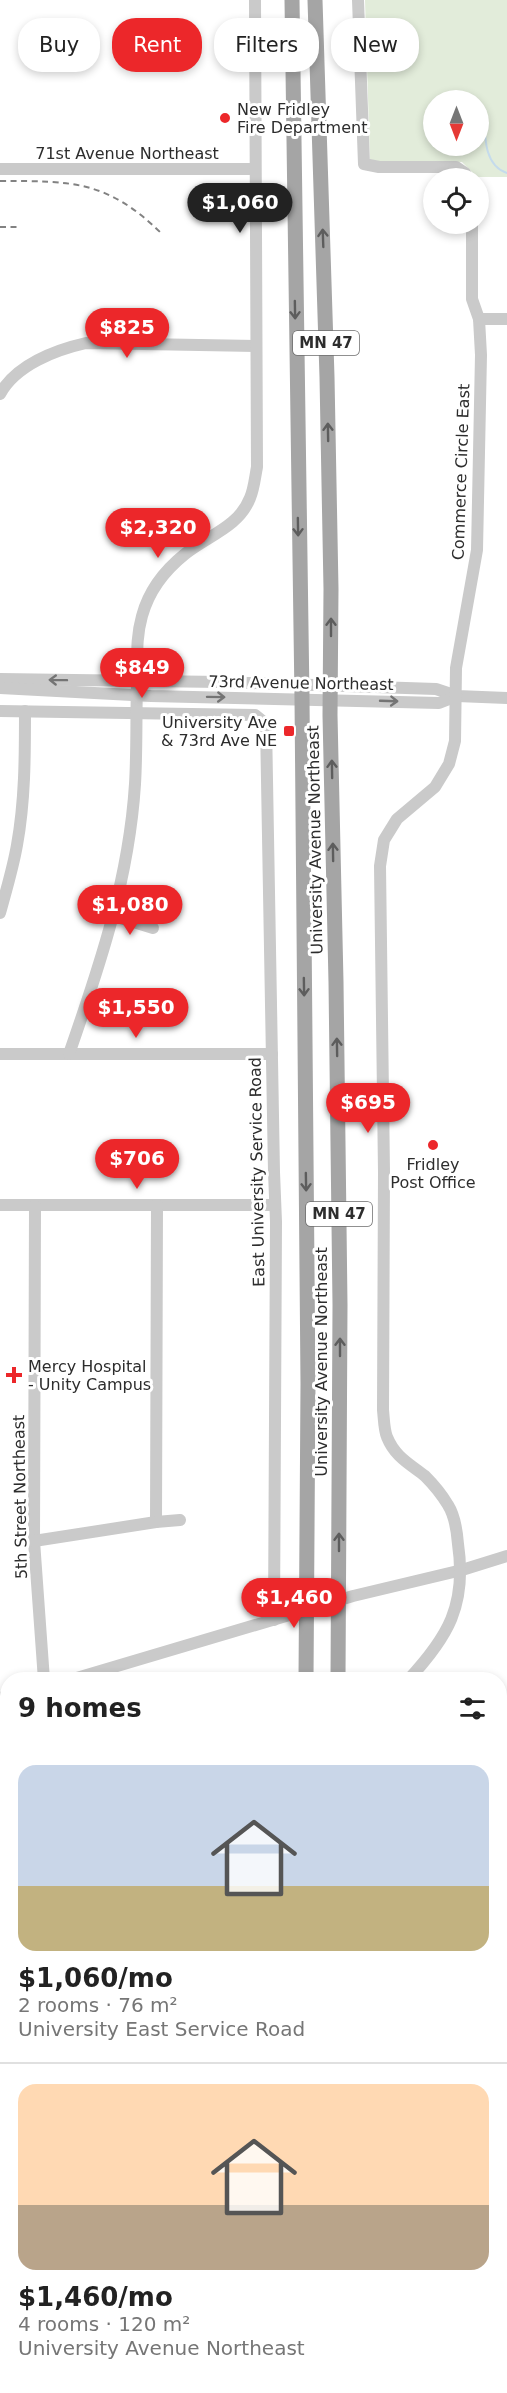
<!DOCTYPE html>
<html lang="en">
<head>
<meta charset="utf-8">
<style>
  body { margin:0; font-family:"DejaVu Sans",sans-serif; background:#f2f2f2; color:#222; height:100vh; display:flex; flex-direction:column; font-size:22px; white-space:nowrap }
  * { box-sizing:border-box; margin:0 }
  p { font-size:20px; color:#767676 }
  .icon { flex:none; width:33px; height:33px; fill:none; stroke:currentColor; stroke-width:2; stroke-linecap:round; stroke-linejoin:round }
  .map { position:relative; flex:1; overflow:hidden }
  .drawer { position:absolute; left:0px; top:1672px; width:507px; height:722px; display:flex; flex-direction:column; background:#fff; border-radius:24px 24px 0 0; box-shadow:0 3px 9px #0003 }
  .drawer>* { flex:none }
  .banner { position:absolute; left:18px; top:18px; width:471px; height:54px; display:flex; gap:12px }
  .needle { width:39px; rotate:180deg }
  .controls { position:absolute; left:423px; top:90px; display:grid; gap:12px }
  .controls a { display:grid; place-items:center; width:66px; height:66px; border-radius:50%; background:#fff; box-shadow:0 3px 9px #0003; font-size:30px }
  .price { position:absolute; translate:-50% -51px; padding:0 14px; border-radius:21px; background:#ec272a; color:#fff; font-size:20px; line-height:39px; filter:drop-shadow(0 2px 3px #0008) }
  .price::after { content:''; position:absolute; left:50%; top:36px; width:18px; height:14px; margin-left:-9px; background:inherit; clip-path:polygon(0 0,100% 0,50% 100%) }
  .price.current { background:#222; color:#fff }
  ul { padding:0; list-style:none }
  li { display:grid; align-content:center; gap:12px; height:318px; padding:0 18px }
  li+li { border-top:2px solid #e0e0e0 }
  li span { display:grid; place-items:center; height:186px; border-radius:18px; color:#555 }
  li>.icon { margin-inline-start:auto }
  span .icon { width:108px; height:108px; fill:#fffc; stroke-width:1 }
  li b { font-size:26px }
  h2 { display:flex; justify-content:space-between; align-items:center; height:72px; padding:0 18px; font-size:26px }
  .tag { padding:0 21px; border-radius:24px; background:#fff; box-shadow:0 3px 9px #0003; font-size:21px; line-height:54px }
  .tag.current { background:#ec272a; color:#fff }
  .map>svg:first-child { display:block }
  .green { fill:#e2ecda; fill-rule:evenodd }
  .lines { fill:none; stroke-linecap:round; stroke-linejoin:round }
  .stream { stroke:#c5dbec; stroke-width:2 }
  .minor { stroke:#cacaca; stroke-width:12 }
  .major { stroke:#a5a5a5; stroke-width:15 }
  .rail { stroke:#828282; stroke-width:2; stroke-dasharray:6 4.5; stroke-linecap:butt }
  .oneway { stroke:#5d5d5d }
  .oneway2 { stroke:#747474 }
  .poi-dot { fill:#ec272a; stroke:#fff; stroke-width:2 }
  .labels { text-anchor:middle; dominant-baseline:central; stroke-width:6; stroke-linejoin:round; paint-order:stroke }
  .shield { fill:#fff; stroke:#6c6c6c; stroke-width:1.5 }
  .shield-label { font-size:15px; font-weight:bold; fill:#2d2d2d }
  .poi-label { font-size:16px; fill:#2d2d2d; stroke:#fff; text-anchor:start }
  .street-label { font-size:16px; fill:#2d2d2d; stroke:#fff }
</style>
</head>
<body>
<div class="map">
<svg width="507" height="2393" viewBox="0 0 507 2393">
  <rect width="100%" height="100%" fill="#fff"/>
  <g class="green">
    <path d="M365,0h142v177h-30l-15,-15h-92zM434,100h44v46h-44z"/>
    <path d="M0,1934h8l-1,269h-7z"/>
  </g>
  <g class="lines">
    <path class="stream" d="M484,114c1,20 -1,51 23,59"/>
    <g class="minor">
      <path d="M358,0l6,164 15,3h77l9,6 2,5"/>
      <path d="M0,169h254"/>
      <path d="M479,319h28"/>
      <path d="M0,394c16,-29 55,-44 86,-51l170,3"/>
      <path d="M0,679l221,3 215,7 21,7 50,2"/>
      <path d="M0,688l151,8 288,7 18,-7"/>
      <path d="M0,711l255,4 11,9 8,448 2,50 -2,398"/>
      <path d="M0,913c6,-22 13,-45 17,-68 8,-44 8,-89 8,-134"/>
      <path d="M114,916l39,12"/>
      <path d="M0,1054h272"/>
      <path d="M69,1054c31,-89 60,-175 66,-270 2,-33 1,-67 2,-100 1,-24 -2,-43 5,-68 7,-26 23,-46 43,-62 22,-18 54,-27 65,-56 4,-9 5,-21 7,-31l-2,-467"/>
      <path d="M0,1205h275"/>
      <path d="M35,1206l-1,335 10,139"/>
      <path d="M156,1522l1,-317"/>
      <path d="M34,1541l122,-19 24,-2"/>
      <path d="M70,1680l283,-84 109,-26 45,-14"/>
      <path d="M408,1680c40,-43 59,-75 50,-136 -1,-13 -3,-28 -10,-39 -6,-10 -15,-21 -23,-29 -15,-12 -30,-19 -38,-39 -3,-7 -3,-18 -4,-27l1,-238 -4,-306 4,-26 13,-21 38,-32 14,-23 6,-23 1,-73 21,-118 4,-195 -2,-36 -7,-20v-75"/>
      <path d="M0,1698l8,-2"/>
      <path d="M0,2214h8"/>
      <path d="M500,2215h7"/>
      <path d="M64,2393v-7"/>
      <path d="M267,2393v-7"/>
      <path d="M381,2393v-7"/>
    </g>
    <g class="major">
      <path d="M292,0l10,698 6,686 -2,296"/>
      <path d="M315,0l12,377 4,212 -1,126 6,267 4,323 -2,375"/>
      <path d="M307,2386v7"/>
      <path d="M339,2386v7"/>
    </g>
    <g class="rail">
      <path d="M0,181c71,0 107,-1 161,52"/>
      <path d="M0,227h21"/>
    </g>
  </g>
  <defs><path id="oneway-shaft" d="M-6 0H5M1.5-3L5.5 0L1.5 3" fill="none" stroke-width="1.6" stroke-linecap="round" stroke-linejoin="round" transform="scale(1.5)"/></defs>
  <g class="oneway">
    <use href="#oneway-shaft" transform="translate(323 238) rotate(-92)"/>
    <use href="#oneway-shaft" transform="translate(295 310) rotate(89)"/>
    <use href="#oneway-shaft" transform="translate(328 432) rotate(-91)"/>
    <use href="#oneway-shaft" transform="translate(298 527) rotate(89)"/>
    <use href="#oneway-shaft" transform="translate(331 627) rotate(-90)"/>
    <use href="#oneway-shaft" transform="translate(332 769) rotate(-91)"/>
    <use href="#oneway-shaft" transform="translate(333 852) rotate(-91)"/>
    <use href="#oneway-shaft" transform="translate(304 987) rotate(89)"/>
    <use href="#oneway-shaft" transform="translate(337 1047) rotate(-91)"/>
    <use href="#oneway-shaft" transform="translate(306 1182) rotate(89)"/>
    <use href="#oneway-shaft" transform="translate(340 1347) rotate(-90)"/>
    <use href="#oneway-shaft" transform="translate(339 1542) rotate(-90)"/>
  </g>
  <g class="oneway2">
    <use href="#oneway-shaft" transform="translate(58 680) rotate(-179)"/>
    <use href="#oneway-shaft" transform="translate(216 697) rotate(1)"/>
    <use href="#oneway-shaft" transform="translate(389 701) rotate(2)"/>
  </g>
  <g class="poi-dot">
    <circle cx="225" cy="118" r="6"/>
    <rect x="283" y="725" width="12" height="12" rx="3"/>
    <circle cx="433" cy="1145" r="6"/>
    <path d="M11 1366h6v6h6v6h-6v6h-6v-6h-6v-6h6z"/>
  </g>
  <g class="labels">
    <g class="shield">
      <rect x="293" y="331" width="66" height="24" rx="4.5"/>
      <rect x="306" y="1202" width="66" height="24" rx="4.5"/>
    </g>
    <g class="shield-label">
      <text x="326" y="343">MN 47</text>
      <text x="339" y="1214">MN 47</text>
    </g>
    <g class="poi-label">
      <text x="237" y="109">New Fridley<tspan x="237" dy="18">Fire Department</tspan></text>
      <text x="277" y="722" text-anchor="end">University Ave<tspan x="277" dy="18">&amp; 73rd Ave NE</tspan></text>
      <text x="433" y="1164" text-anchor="middle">Fridley<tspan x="433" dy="18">Post Office</tspan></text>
      <text x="28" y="1366">Mercy Hospital<tspan x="28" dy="18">- Unity Campus</tspan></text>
    </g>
    <g class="street-label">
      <text x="127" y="153">71st Avenue Northeast</text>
      <text transform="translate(461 472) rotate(-88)">Commerce Circle East</text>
      <text transform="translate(301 683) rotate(1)">73rd Avenue Northeast</text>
      <text transform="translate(315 840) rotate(-91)">University Avenue Northeast</text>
      <text transform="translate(257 1172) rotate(-91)">East University Service Road</text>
      <text transform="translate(321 1362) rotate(-90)">University Avenue Northeast</text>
      <text transform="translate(20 1497) rotate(-91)">5th Street Northeast</text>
    </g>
  </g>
</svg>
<div class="controls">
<a><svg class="needle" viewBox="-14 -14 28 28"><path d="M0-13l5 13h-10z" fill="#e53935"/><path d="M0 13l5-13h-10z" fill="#767676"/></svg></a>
<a><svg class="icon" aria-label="locate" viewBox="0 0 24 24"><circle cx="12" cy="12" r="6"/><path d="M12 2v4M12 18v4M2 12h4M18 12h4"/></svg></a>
</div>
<b class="price current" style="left:240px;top:234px">$1,060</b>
<b class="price" style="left:127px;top:359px">$825</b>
<b class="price" style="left:158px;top:559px">$2,320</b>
<b class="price" style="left:142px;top:699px">$849</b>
<b class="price" style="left:130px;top:936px">$1,080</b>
<b class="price" style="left:136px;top:1039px">$1,550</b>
<b class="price" style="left:368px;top:1134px">$695</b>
<b class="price" style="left:137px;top:1190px">$706</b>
<b class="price" style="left:294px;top:1629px">$1,460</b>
<div class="banner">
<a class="tag">Buy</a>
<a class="tag current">Rent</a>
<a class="tag">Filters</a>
<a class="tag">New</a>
</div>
<section class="drawer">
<h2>9 homes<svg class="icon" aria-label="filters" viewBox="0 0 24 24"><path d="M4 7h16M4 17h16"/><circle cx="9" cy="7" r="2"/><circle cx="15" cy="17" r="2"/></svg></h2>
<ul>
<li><span style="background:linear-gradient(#c9d6e8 65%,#c2b280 0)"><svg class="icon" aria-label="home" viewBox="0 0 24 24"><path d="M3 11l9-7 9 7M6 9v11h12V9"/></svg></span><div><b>$1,060/mo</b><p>2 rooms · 76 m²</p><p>University East Service Road</p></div></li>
<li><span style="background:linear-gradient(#ffd9b3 65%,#b9a48a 0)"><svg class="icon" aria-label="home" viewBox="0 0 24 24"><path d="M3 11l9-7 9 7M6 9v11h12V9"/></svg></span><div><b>$1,460/mo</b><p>4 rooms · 120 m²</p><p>University Avenue Northeast</p></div></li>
</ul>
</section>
</div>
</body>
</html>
